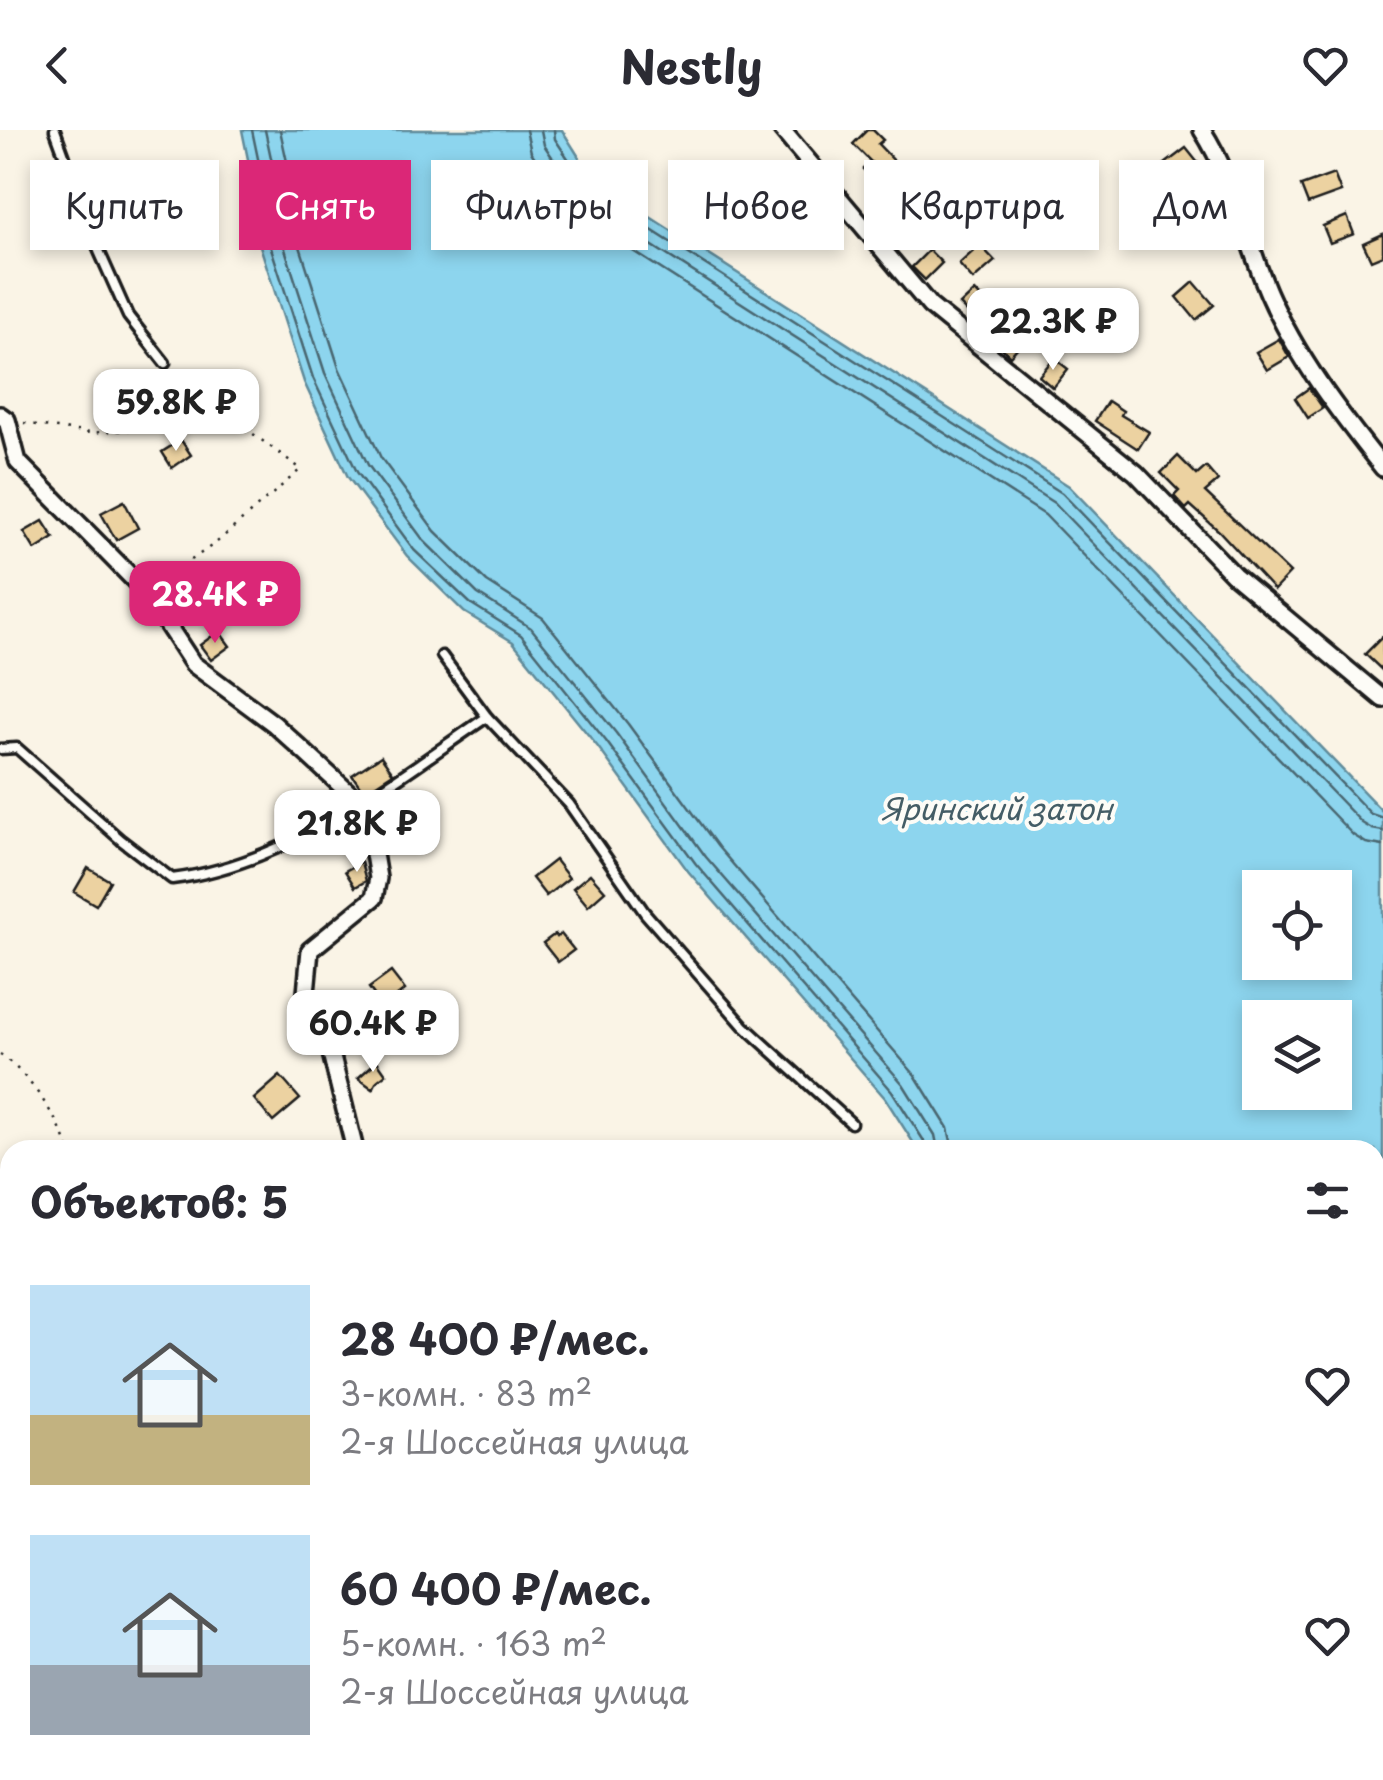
<!DOCTYPE html>
<html lang="ru">
<head>
<meta charset="utf-8">
<style>
  body { margin:0; font-family:"Playpen Sans",sans-serif; background:#f2f2f3; color:#2b2b33; height:100vh; display:flex; flex-direction:column; font-size:38px; white-space:nowrap }
  * { box-sizing:border-box; margin:0 }
  p { font-size:32px; color:#7c7c81 }
  .icon { flex:none; width:55px; height:55px; fill:none; stroke:currentColor; stroke-width:2; stroke-linecap:round; stroke-linejoin:round }
  .map { position:relative; flex:1; overflow:hidden }
  .details { position:absolute; left:0px; top:1010px; width:1385px; height:640px; display:flex; flex-direction:column; background:#fff; border-radius:30px 30px 0 0; box-shadow:0 5px 15px #0003 }
  .details>* { flex:none }
  .guide { position:absolute; left:30px; top:30px; width:1325px; height:90px; display:flex; gap:20px }
  .controls { position:absolute; left:1242px; top:740px; display:grid; gap:20px }
  .controls a { display:grid; place-items:center; width:110px; height:110px; border-radius:0px; background:#fff; box-shadow:0 5px 15px #0003; font-size:50px }
  .price { position:absolute; translate:-50% -85px; padding:0 22px; border-radius:20px; background:#fff; color:#222; font-size:32px; line-height:65px; filter:drop-shadow(0 2px 5px #0008) }
  .price::after { content:''; position:absolute; left:50%; top:60px; width:30px; height:22px; margin-left:-15px; background:inherit; clip-path:polygon(0 0,100% 0,50% 100%) }
  .price.current { background:#db2777; color:#fff }
  ul { padding:0; list-style:none }
  li { display:flex; align-items:center; gap:30px; height:250px; padding:0 30px }
  li span { display:grid; place-items:center; flex:none; width:280px; height:200px; border-radius:0px; color:#555 }
  li>.icon { margin-inline-start:auto }
  span .icon { width:120px; height:120px; fill:#fffc; stroke-width:1 }
  li b { font-size:42px }
  h2 { display:flex; justify-content:space-between; align-items:center; height:120px; padding:0 30px; font-size:42px }
  .pill { padding:0 35px; border-radius:0px; background:#fff; box-shadow:0 5px 15px #0003; font-size:35px; line-height:90px }
  .pill.current { background:#db2777; color:#fff }
  header { display:flex; justify-content:space-between; align-items:center; height:130px; padding:0 30px; background:#fff; font-size:45px; font-weight:700 }
  .map>svg:first-child { display:block }
  .built { fill:#f6ead1 }
  .water { fill:#8dd5ee; stroke:#608b9a; stroke-width:2.5; fill-rule:evenodd }
  .lines { fill:none; stroke-linecap:round; stroke-linejoin:round }
  .shore { stroke:#496670; stroke-width:2.5 }
  .building { fill:#ecd2a1; stroke:#1c1c1c; stroke-width:2.5 }
  .lane-casing { stroke:#1c1c1c; stroke-width:15 }
  .street-casing { stroke:#1c1c1c; stroke-width:22 }
  .path { stroke:#1c1c1c; stroke-width:2.5; stroke-dasharray:2.5 8; stroke-linecap:butt }
  .lane { stroke:#fdfcf7; stroke-width:8 }
  .street { stroke:#fdfcf7; stroke-width:15 }
  .labels { text-anchor:middle; dominant-baseline:central; stroke-width:8; stroke-linejoin:round; paint-order:stroke }
  .water-label { font-size:30px; font-style:italic; fill:#445d66; stroke:#fdfcf7 }
</style>
</head>
<body>
<header><svg class="icon" aria-label="back" viewBox="0 0 24 24"><path d="M15 5l-7 7 7 7"/></svg>Nestly<svg class="icon" aria-label="heart" viewBox="0 0 24 24"><path d="M12 20l-8-8c-3-5 5-10 8-4 3-6 11-1 8 4z"/></svg></header>
<div class="map">
<svg width="1383" height="1650" viewBox="0 0 1383 1650">
  <rect width="100%" height="100%" fill="#faf4e6"/>
  <filter id="ink" filterUnits="userSpaceOnUse"><feTurbulence type="fractalNoise" baseFrequency=".01" numOctaves="2"/><feDisplacementMap in="SourceGraphic" scale="20" xChannelSelector="R" yChannelSelector="G"/><feConvolveMatrix kernelMatrix="1 2 1 2 8 2 1 2 1" color-interpolation-filters="sRGB"/></filter>
  <g filter="url(#ink)">
    <path class="built" d="M0,1644l228,5v1h-228z"/>
    <g class="water">
      <path d="M242,0h320l32,51 475,305 314,326v681l-8,-3v-340h-457l-33,-52 -197,-227 -90,-124 -85,-105 -49,-30 -57,-56 -59,-79 -44,-95 -51,-158 -2,-50zM1260,758h75v74h-75zM1260,888h75v74h-75z"/>
      <path d="M987,1640h128l-1,10h-124z"/>
    </g>
    <g class="lines">
      <g class="shore">
        <path d="M252,0l9,43 2,50 50,155 44,94 57,78 56,53 51,32 85,106 90,123 196,227 32,50 2,9"/>
        <path d="M265,0l9,42 2,49 49,152 43,92 56,76 54,53 53,34 85,105 90,124 197,227 32,51 3,15"/>
        <path d="M280,0l9,41 2,47 48,150 42,90 54,73 52,51 56,36 85,106 90,123 197,228 33,53 5,22"/>
        <path d="M526,0l5,22 41,60 473,303 308,320 13,8 17,3"/>
        <path d="M541,0l3,15 37,55 473,303 308,320 10,6 11,2"/>
        <path d="M554,0l1,9 34,51 473,303 309,321 12,4"/>
      </g>
    </g>
    <g class="building">
      <path d="M867,0h6l10,10 -5,4 44,46 -31,28 -12,-13 10,-9 -26,-27 8,-7 -18,-18z"/>
      <path d="M1186,18l16,20 -5,4 15,21 -34,24 -11,-15 18,-13 -20,-25z"/>
      <path d="M1334,44l7,18 -33,12 -7,-18z"/>
      <path d="M1347,86l7,18 -24,9 -7,-17z"/>
      <path d="M1383,104v21l-12,5 -8,-17z"/>
      <path d="M980,115l15,16 -22,19 -14,-16z"/>
      <path d="M929,120l13,13 -17,17 -13,-13z"/>
      <path d="M1194,152l20,23 -18,15 -19,-23z"/>
      <path d="M975,161l11,11 -15,14 -11,-11z"/>
      <path d="M1002,169l17,15 -15,15 -16,-16z"/>
      <path d="M1013,196l13,12 -16,18 -13,-13z"/>
      <path d="M1279,209l10,18 -22,13 -11,-18z"/>
      <path d="M1054,228l14,11 -15,19 -14,-12z"/>
      <path d="M1309,258l14,20 -15,10 -13,-20z"/>
      <path d="M1108,271l15,10 -2,4 28,17 -11,17 -43,-28z"/>
      <path d="M181,310l10,15 -19,13 -10,-16z"/>
      <path d="M1178,326l19,19 9,-8 12,14 -13,11 85,81 -16,17 -55,-59 -29,-26 -4,4 -12,-13 5,-5 -18,-18z"/>
      <path d="M124,371l14,27 -22,12 -15,-27z"/>
      <path d="M43,391l11,17 -19,12 -11,-18z"/>
      <path d="M219,501l11,15 -19,14 -11,-15z"/>
      <path d="M1383,506v35l-18,-17z"/>
      <path d="M381,626l12,17 -29,19 -12,-17z"/>
      <path d="M555,730l14,18 -23,18 -14,-18z"/>
      <path d="M361,732l5,19 -11,6 -10,-16z"/>
      <path d="M88,738l22,13 -14,24 -22,-13z"/>
      <path d="M590,744l15,17 -17,15 -15,-18z"/>
      <path d="M555,804l2,3 4,-3 13,16 -16,12 -15,-19z"/>
      <path d="M391,842l14,18 -22,17 -14,-19z"/>
      <path d="M377,931l9,13 -9,7 -4,8 -15,-11z"/>
      <path d="M280,946l20,23 -27,23 -19,-23z"/>
    </g>
    <g class="lines">
      <defs>
        <g id="lane">
          <path d="M55,0l44,121 29,65 37,47"/>
          <path d="M442,526l45,61 82,87 76,109 99,113 107,97"/>
          <path d="M0,619l17,-1 104,92 51,39c118,-15 219,-97 315,-162"/>
        </g>
        <g id="street">
          <path d="M782,0l148,176 206,167 98,102 149,124"/>
          <path d="M1202,0c32,49 44,111 67,164 28,64 71,120 114,174"/>
          <path d="M0,285l7,5 11,42 128,130 47,72 81,60 86,79 12,39 6,36 -4,20 -64,52 -4,43 21,44 28,113"/>
          <path d="M1375,1518l8,8"/>
          <path d="M1194,1640l17,10"/>
        </g>
      </defs>
      <use href="#lane" class="lane-casing"/>
      <use href="#street" class="street-casing"/>
      <g class="path">
        <path d="M24,293l66,10 51,-4 59,-34 101,74 -84,73 -57,40"/>
        <path d="M0,925c26,15 60,66 69,95"/>
        <path d="M608,1640l19,10"/>
        <path d="M889,1650l2,-10"/>
      </g>
      <use href="#lane" class="lane"/>
      <use href="#street" class="street"/>
    </g>
  </g>
  <g class="labels">
    <g class="water-label">
      <text x="997" y="677">Яринский затон</text>
    </g>
  </g>
</svg>
<div class="controls">
<a><svg class="icon" aria-label="locate" viewBox="0 0 24 24"><circle cx="12" cy="12" r="6"/><path d="M12 2v4M12 18v4M2 12h4M18 12h4"/></svg></a>
<a><svg class="icon" aria-label="layers" viewBox="0 0 24 24"><path d="M12 4l9 5-9 5-9-5zM3 14l9 5 9-5"/></svg></a>
</div>
<b class="price" style="left:1053px;top:243px">22.3K ₽</b>
<b class="price" style="left:176px;top:324px">59.8K ₽</b>
<b class="price current" style="left:215px;top:516px">28.4K ₽</b>
<b class="price" style="left:357px;top:745px">21.8K ₽</b>
<b class="price" style="left:373px;top:945px">60.4K ₽</b>
<div class="guide">
<a class="pill">Купить</a>
<a class="pill current">Снять</a>
<a class="pill">Фильтры</a>
<a class="pill">Новое</a>
<a class="pill">Квартира</a>
<a class="pill">Дом</a>
</div>
<section class="details">
<h2>Объектов: 5<svg class="icon" aria-label="filters" viewBox="0 0 24 24"><path d="M4 7h16M4 17h16"/><circle cx="9" cy="7" r="2"/><circle cx="15" cy="17" r="2"/></svg></h2>
<ul>
<li><span style="background:linear-gradient(#bfe0f5 65%,#c2b280 0)"><svg class="icon" aria-label="home" viewBox="0 0 24 24"><path d="M3 11l9-7 9 7M6 9v11h12V9"/></svg></span><div><b>28 400 ₽/мес.</b><p>3-комн. · 83 m²</p><p>2-я Шоссейная улица</p></div><svg class="icon" aria-label="heart" viewBox="0 0 24 24"><path d="M12 20l-8-8c-3-5 5-10 8-4 3-6 11-1 8 4z"/></svg></li>
<li><span style="background:linear-gradient(#bfe0f5 65%,#9aa5b1 0)"><svg class="icon" aria-label="home" viewBox="0 0 24 24"><path d="M3 11l9-7 9 7M6 9v11h12V9"/></svg></span><div><b>60 400 ₽/мес.</b><p>5-комн. · 163 m²</p><p>2-я Шоссейная улица</p></div><svg class="icon" aria-label="heart" viewBox="0 0 24 24"><path d="M12 20l-8-8c-3-5 5-10 8-4 3-6 11-1 8 4z"/></svg></li>
</ul>
</section>
</div>
</body>
</html>
